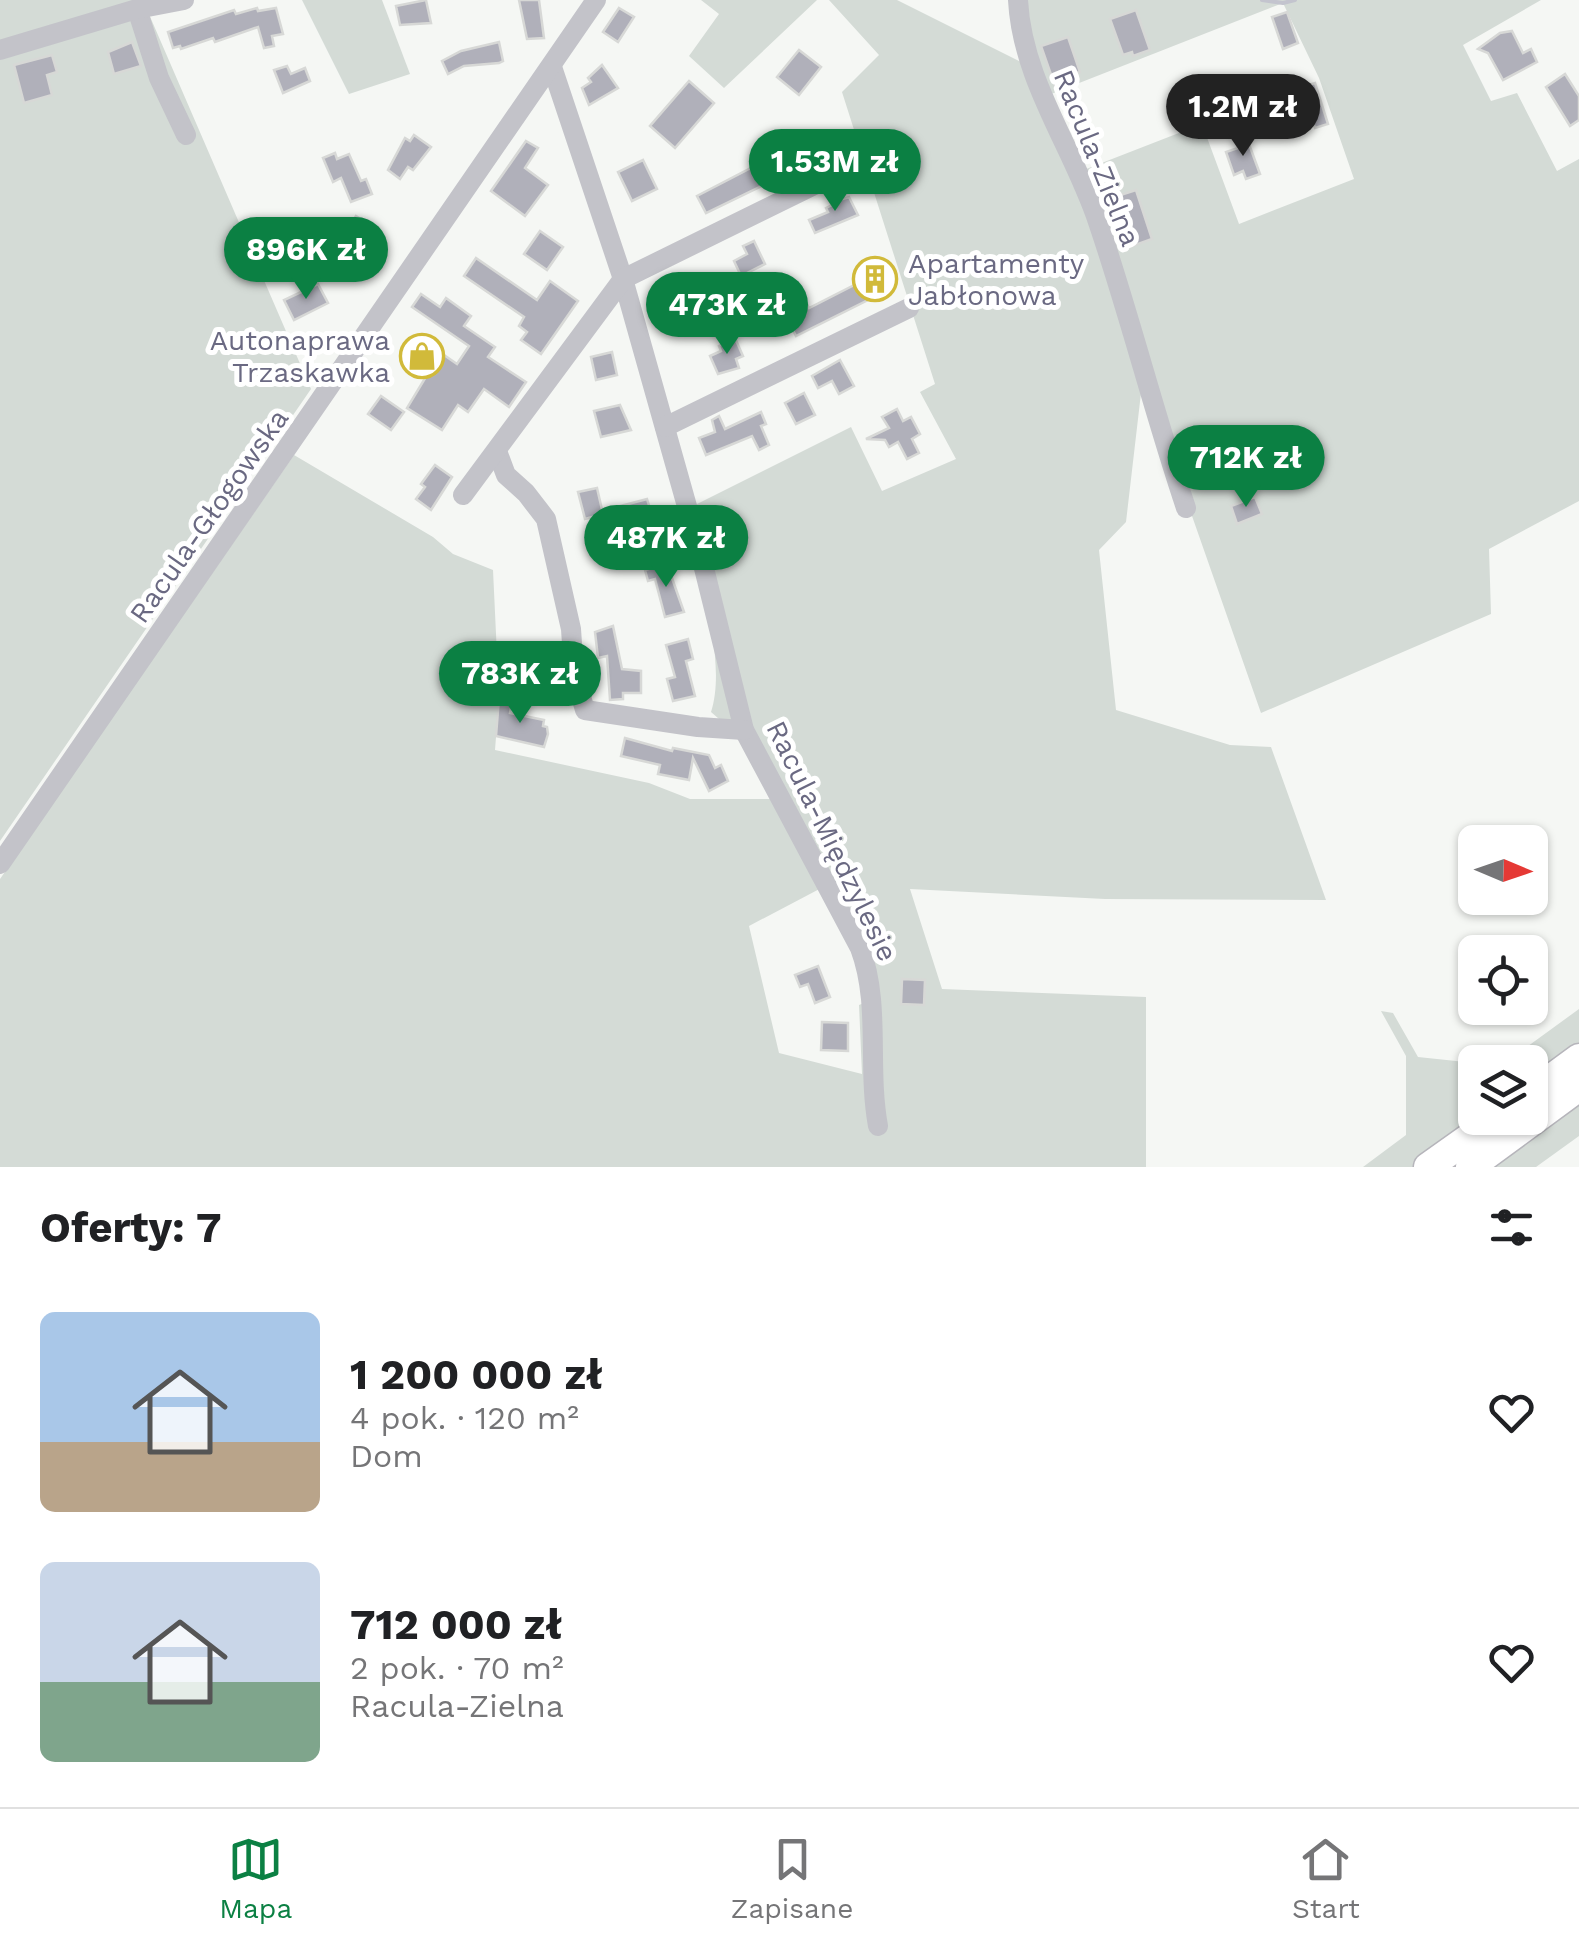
<!DOCTYPE html>
<html lang="pl">
<head>
<meta charset="utf-8">
<style>
  body { margin:0; font-family:"Work Sans",sans-serif; background:#f2f2f2; color:#202124; height:100vh; display:flex; flex-direction:column; font-size:38px; white-space:nowrap }
  * { box-sizing:border-box; margin:0 }
  p { font-size:32px; color:#757577 }
  .icon { flex:none; width:55px; height:55px; fill:none; stroke:currentColor; stroke-width:2; stroke-linecap:round; stroke-linejoin:round }
  .map { position:relative; height:1167px; overflow:hidden }
  .panel { display:flex; flex-direction:column; background:#fff; flex:1 }
  .panel>* { flex:none }
  .needle { width:65px; rotate:92deg }
  .buttons { position:absolute; left:1458px; top:825px; display:grid; gap:20px }
  .buttons a { display:grid; place-items:center; width:90px; height:90px; border-radius:15px; background:#fff; box-shadow:0 2px 8px #0004; font-size:50px }
  .price { position:absolute; translate:-50% -85px; padding:0 22px; border-radius:35px; background:#0b8043; color:#fff; font-size:32px; line-height:65px; filter:drop-shadow(0 2px 5px #0008) }
  .price::after { content:''; position:absolute; left:50%; top:60px; width:30px; height:22px; margin-left:-15px; background:inherit; clip-path:polygon(0 0,100% 0,50% 100%) }
  .price.active { background:#222; color:#fff }
  ul { padding:0; list-style:none }
  li { display:flex; align-items:center; gap:30px; height:250px; padding:0 40px }
  li span { display:grid; place-items:center; flex:none; width:280px; height:200px; border-radius:15px; color:#555 }
  li>.icon { margin-inline-start:auto }
  span .icon { width:120px; height:120px; fill:#fffc; stroke-width:1 }
  li b { font-size:42px }
  h2 { display:flex; justify-content:space-between; align-items:center; height:120px; padding:0 40px; font-size:42px }
  .tab-bar { display:flex; justify-content:space-around; align-items:center; height:140px; border-top:2px solid #e0e0e0; background:#fff; font-size:28px; color:#757577 }
  .tab-bar a { display:grid; justify-items:center; gap:5px }
  .tab-bar .active { color:#0b8043 }
  .map>svg:first-child { display:block }
  .green { fill:#d4dbd6; fill-rule:evenodd }
  .lines { fill:none; stroke-linecap:round; stroke-linejoin:round }
  .stream { stroke:#c3c4ce; stroke-width:4 }
  .building { fill:#b0b0ba; stroke:#d7d8d6; stroke-width:2.5 }
  .highway-casing { stroke:#b6b5bb; stroke-width:31 }
  .minor { stroke:#c3c3c9; stroke-width:20 }
  .highway { stroke:#fff; stroke-width:28 }
  .labels { text-anchor:middle; dominant-baseline:central; stroke-width:10; stroke-linejoin:round; paint-order:stroke }
  .street-label { font-size:28px; fill:#6a6982; stroke:#fff }
  .poi-label { font-size:28px; fill:#6a6982; stroke:#fff; text-anchor:start }
</style>
</head>
<body>
<div class="map">
<svg width="1579" height="1167" viewBox="0 0 1579 1167">
  <rect width="100%" height="100%" fill="#f5f7f4"/>
  <g class="green">
    <path d="M0,0h163l-18,5 166,384 -311,452z"/>
    <path d="M302,0h80l28,74 -61,20z"/>
    <path d="M701,0h116l-93,88 -35,-32 30,-42z"/>
    <path d="M829,0h68l128,64 -9,-64h525l-78,45 28,56 26,-8 40,78 22,-12v342l-90,48 2,65 -230,99 -118,-337 -17,146 -27,28 17,160 114,35 41,2 55,153 -221,-1 -195,-10 32,100 204,8v170h-1146v-288l294,-424 139,82 20,17 40,16 6,128 -4,52 154,33 41,16h88l-37,-61 -30,-26c17,-52 -14,-147 -28,-201l168,-84 31,64 74,-32 -36,-67 15,-8 -93,-292 37,-37zM1283,3l36,75 35,101 -115,45 -37,-100 -126,49 -35,-75zM827,885l42,116 -10,4 3,69 -83,-21 -30,-127z"/>
    <path d="M1579,1009v127l-43,31h-173l43,-32v-79l-25,-45 12,2 25,44 57,6v55h55v-56h-24z"/>
  </g>
  <g class="lines">
    <path class="stream" d="M1262,0l21,3 12,-3"/>
  </g>
  <g class="building">
    <path d="M426,0l5,23 -31,2 -4,-19z"/>
    <path d="M519,0h20l5,38 -17,1z"/>
    <path d="M257,8l1,3 18,-3 7,26 -11,2 2,10 -10,2 -6,-21 -43,15 -2,-4 -32,11 -1,-3 -7,2 -5,-16 66,-22 2,4z"/>
    <path d="M619,8l15,9 -16,25 -15,-10z"/>
    <path d="M1136,10l14,40 -17,6 -1,-4 -9,3 -13,-36z"/>
    <path d="M1287,12l11,31 -15,6 -11,-32z"/>
    <path d="M1512,31l11,22 8,-4 6,13 -34,18 -15,-27 -10,-4 22,-16z"/>
    <path d="M1068,37l12,35 -4,1 2,8 -22,8 -15,-43z"/>
    <path d="M132,42l9,24 -27,8 -6,-22z"/>
    <path d="M499,42l4,19 -4,2 -35,3 -16,8 -6,-13 19,-10z"/>
    <path d="M799,50l22,17 -22,28 -22,-18z"/>
    <path d="M52,55l5,17 -10,3 5,20 -28,8 -10,-38z"/>
    <path d="M602,65l16,23 -29,17 -7,-17 9,-6 -3,-4z"/>
    <path d="M287,66l4,8 14,-6 5,13 -27,12 -9,-23z"/>
    <path d="M1565,74l14,22v24l-9,6 -24,-39z"/>
    <path d="M689,81l25,22 -39,45 -25,-22z"/>
    <path d="M1315,83l13,41 -13,4 -14,-41z"/>
    <path d="M824,133l8,18 -27,11 -10,-19z"/>
    <path d="M414,135l17,12 -18,23 -5,-3 -8,12 -12,-9 17,-32 5,3z"/>
    <path d="M1246,136l14,38 -14,5 -3,-8 -9,4 -8,-23 12,-4 -3,-8z"/>
    <path d="M526,141l12,7 -13,20 23,17 -23,31 -34,-25z"/>
    <path d="M335,153l2,6 12,-5 12,27 5,-2 6,15 -21,8 -10,-24 -8,4 -10,-24z"/>
    <path d="M768,159l10,19 -72,35 -9,-17z"/>
    <path d="M643,160l14,29 -25,12 -14,-29z"/>
    <path d="M1136,190l16,49 -25,9 -16,-50z"/>
    <path d="M841,195l2,4 6,-2 9,18 -43,18 -6,-13 19,-8 -2,-4 6,-3 -3,-5z"/>
    <path d="M356,216l18,11 -5,8 4,3 -5,8 -4,6 -5,-2 -5,7 -17,-11z"/>
    <path d="M540,231l23,16 -16,23 -23,-16z"/>
    <path d="M296,233l7,13 -36,18 -7,-13z"/>
    <path d="M754,241l11,23 -24,12 -7,-15 13,-7 -4,-8z"/>
    <path d="M476,258l61,42 13,-19 28,20 -37,53 -20,-14 6,-8 -8,-6 5,-9 -60,-41z"/>
    <path d="M880,267l7,17 -6,2 3,6 -88,44 -9,-18 9,-4 -4,-10 11,-6 6,10 55,-28 -2,-5z"/>
    <path d="M698,281l6,13 12,-6 5,12 -35,17 -12,-25z"/>
    <path d="M318,284l10,19 -34,17 -10,-20z"/>
    <path d="M421,294l19,13 6,-9 25,18 -7,10 31,21 -7,10 38,25 -17,25 -25,-18 -16,23 -10,-7 -16,25 -35,-22 20,-33 -22,-15 13,-23 39,27 12,-18 -57,-39z"/>
    <path d="M735,338l8,18 -7,3 3,9 -21,6 -8,-18 11,-5 -2,-5z"/>
    <path d="M612,352l5,23 -21,5 -5,-23z"/>
    <path d="M840,360l14,26 -15,8 -7,-13 -14,7 -6,-12z"/>
    <path d="M804,393l11,22 -19,9 -11,-21z"/>
    <path d="M381,396l23,16 -13,18 -23,-16z"/>
    <path d="M620,405l11,25 -30,7 -7,-26z"/>
    <path d="M897,409l6,12 8,-4 9,17 -8,5 7,14 -12,6 -9,-17 -9,5 -4,-7 -19,-1 23,-11 -7,-11z"/>
    <path d="M761,412l5,12 -5,2 8,19 -10,5 -7,-14 -46,19 -7,-17 16,-6 -3,-12 7,-4 6,13z"/>
    <path d="M435,465l17,12 -21,33 -15,-11 9,-12 -4,-3z"/>
    <path d="M597,488l6,26 -18,5 -7,-27z"/>
    <path d="M1255,497l7,17 -25,10 -6,-18z"/>
    <path d="M647,499l4,13 5,-2 4,13 -36,9 -7,-25z"/>
    <path d="M667,564l17,48 -19,5 -10,-38 -7,2 -3,-11z"/>
    <path d="M613,626l9,43 19,2v22h-18v6l-13,1 -3,-44 -9,2 -3,-26z"/>
    <path d="M688,639l5,20 -7,2 9,35 -22,5 -6,-22 8,-2 -9,-32z"/>
    <path d="M499,698l13,4 -2,11 34,7 -1,6 4,1 1,7 -4,13 -48,-11z"/>
    <path d="M625,738l47,13 1,-3 36,7 6,13 6,-3 7,16 -19,10 -16,-33 -4,22 -31,-6 2,-9 -39,-9z"/>
    <path d="M818,966l12,31 -15,6 -7,-19 -8,3 -5,-12z"/>
    <path d="M902,979l23,1 -1,25 -23,-1z"/>
    <path d="M822,1022l26,1v28l-27,-1z"/>
  </g>
  <g class="lines">
    <defs>
      <g id="highway">
        <path d="M1530,1094l49,-36"/>
        <path d="M1428,1167l69,-49"/>
        <path d="M1470,1167l109,-80"/>
      </g>
    </defs>
    <use href="#highway" class="highway-casing"/>
    <g class="minor">
      <path d="M1018,0c4,80 55,147 80,222 32,94 56,191 88,286"/>
      <path d="M137,9l22,69 27,57"/>
      <path d="M0,50l137,-41 47,-9"/>
      <path d="M552,67l71,212 78,277 43,174 116,218c21,56 7,118 18,178"/>
      <path d="M665,427l244,-119"/>
      <path d="M497,451l9,24 20,18 20,26 25,110 3,44 11,37 113,17 46,3"/>
      <path d="M463,495l160,-216 238,-117"/>
      <path d="M0,864l596,-864"/>
    </g>
    <use href="#highway" class="highway"/>
  </g>
  <defs>
    <symbol id="building-ring" viewBox="-11 -11 22 22"><circle r="9.5" fill="#fff" stroke="#d1ba3a" stroke-width="1.5"/><path d="M-4-6H4V6H1V3H-1V6H-4ZM-2.5-4.3h1.7v1.8h-1.7ZM.8-4.3h1.7v1.8H.8ZM-2.5-1h1.7V.8h-1.7ZM.8-1h1.7V.8H.8Z" fill="#d1ba3a"/></symbol>
    <symbol id="shop-ring" viewBox="-11 -11 22 22"><circle r="9.5" fill="#fff" stroke="#d1ba3a" stroke-width="1.5"/><path d="M-5-2.5h2.3a2.7 3.5 0 0 1 5.4 0H5L5.5 6h-11ZM-1.5-2.5h3a1.5 2.3 0 0 0-3 0Z" fill="#d1ba3a"/></symbol>
  </defs>
  <g fill-rule="evenodd">
    <use href="#building-ring" x="850" y="254" width="50" height="50"/>
    <use href="#shop-ring" x="397" y="331" width="50" height="50"/>
  </g>
  <g class="labels">
    <g class="street-label">
      <text transform="translate(1097 158) rotate(68)">Racula-Zielna</text>
      <text transform="translate(209 516) rotate(-55)">Racula-Głogowska</text>
      <text transform="translate(832 841) rotate(64)">Racula-Międzylesie</text>
    </g>
    <g class="poi-label">
      <text x="908" y="263">Apartamenty<tspan x="908" dy="32">Jabłonowa</tspan></text>
      <text x="390" y="340" text-anchor="end">Autonaprawa<tspan x="390" dy="32">Trzaskawka</tspan></text>
    </g>
  </g>
</svg>
<div class="buttons">
<a><svg class="needle" viewBox="-14 -14 28 28"><path d="M0-13l5 13h-10z" fill="#e53935"/><path d="M0 13l5-13h-10z" fill="#757577"/></svg></a>
<a><svg class="icon" aria-label="locate" viewBox="0 0 24 24"><circle cx="12" cy="12" r="6"/><path d="M12 2v4M12 18v4M2 12h4M18 12h4"/></svg></a>
<a><svg class="icon" aria-label="layers" viewBox="0 0 24 24"><path d="M12 4l9 5-9 5-9-5zM3 14l9 5 9-5"/></svg></a>
</div>
<b class="price active" style="left:1243px;top:159px">1.2M zł</b>
<b class="price" style="left:835px;top:214px">1.53M zł</b>
<b class="price" style="left:306px;top:302px">896K zł</b>
<b class="price" style="left:727px;top:357px">473K zł</b>
<b class="price" style="left:1246px;top:510px">712K zł</b>
<b class="price" style="left:666px;top:590px">487K zł</b>
<b class="price" style="left:520px;top:726px">783K zł</b>
</div>
<section class="panel">
<h2>Oferty: 7<svg class="icon" aria-label="filters" viewBox="0 0 24 24"><path d="M4 7h16M4 17h16"/><circle cx="9" cy="7" r="2"/><circle cx="15" cy="17" r="2"/></svg></h2>
<ul>
<li><span style="background:linear-gradient(#a9c7e8 65%,#b9a48a 0)"><svg class="icon" aria-label="home" viewBox="0 0 24 24"><path d="M3 11l9-7 9 7M6 9v11h12V9"/></svg></span><div><b>1 200 000 zł</b><p>4 pok. · 120 m²</p><p>Dom</p></div><svg class="icon" aria-label="heart" viewBox="0 0 24 24"><path d="M12 20l-8-8c-3-5 5-10 8-4 3-6 11-1 8 4z"/></svg></li>
<li><span style="background:linear-gradient(#c9d6e8 60%,#7fa58c 0)"><svg class="icon" aria-label="home" viewBox="0 0 24 24"><path d="M3 11l9-7 9 7M6 9v11h12V9"/></svg></span><div><b>712 000 zł</b><p>2 pok. · 70 m²</p><p>Racula-Zielna</p></div><svg class="icon" aria-label="heart" viewBox="0 0 24 24"><path d="M12 20l-8-8c-3-5 5-10 8-4 3-6 11-1 8 4z"/></svg></li>
</ul>
</section>
<nav class="tab-bar">
<a class="active"><svg class="icon" aria-label="map" viewBox="0 0 24 24"><path d="M3 6l6-2 6 2 6-2v14l-6 2-6-2-6 2zM9 4v14M15 6v14"/></svg>Mapa</a>
<a><svg class="icon" aria-label="saved" viewBox="0 0 24 24"><path d="M7 4h10v16l-5-4-5 4z"/></svg>Zapisane</a>
<a><svg class="icon" aria-label="home" viewBox="0 0 24 24"><path d="M3 11l9-7 9 7M6 9v11h12V9"/></svg>Start</a>
</nav>
</body>
</html>
